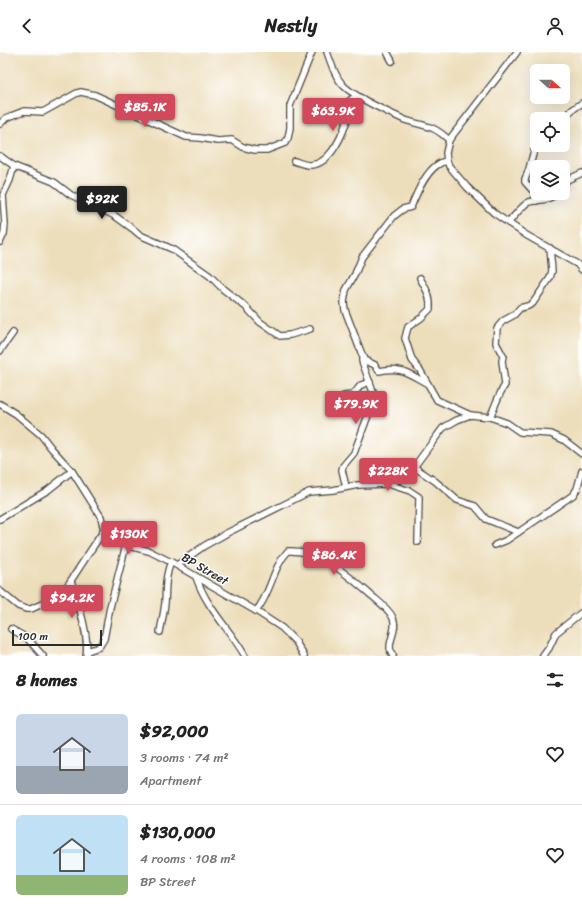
<!DOCTYPE html>
<html lang="en">
<head>
<meta charset="utf-8">
<style>
  body { margin:0; font-family:Sriracha,sans-serif; background:#f6f6f6; color:#222; height:100vh; display:flex; flex-direction:column; font-size:15px; white-space:nowrap }
  * { box-sizing:border-box; margin:0 }
  p { font-size:13px; color:#767676 }
  .icon { flex:none; width:22px; height:22px; fill:none; stroke:currentColor; stroke-width:2; stroke-linecap:round; stroke-linejoin:round }
  .map { position:relative; height:604px; overflow:hidden }
  .drawer { display:flex; flex-direction:column; background:#fff; flex:1 }
  .drawer>* { flex:none }
  .needle { width:26px; rotate:111deg }
  .fabs { position:absolute; left:530px; top:12px; display:grid; gap:8px }
  .fabs a { display:grid; place-items:center; width:40px; height:40px; border-radius:6px; background:#fff; box-shadow:0 4px 16px #0002; font-size:20px }
  .scale { position:absolute; left:12px; bottom:10px; width:90px; box-sizing:border-box; padding-left:4px; border:2px solid #2b2b2b; border-top:0; font-size:11px; line-height:14px; white-space:nowrap; color:#2b2b2b; -webkit-text-stroke:3px #fff; paint-order:stroke }
  .price { position:absolute; translate:-50% -34px; padding:0 9px; border-radius:4px; background:#d1495b; color:#fff; font-size:13px; line-height:26px; filter:drop-shadow(0 1px 2px #0008) }
  .price::after { content:''; position:absolute; left:50%; top:24px; width:12px; height:9px; margin-left:-6px; background:inherit; clip-path:polygon(0 0,100% 0,50% 100%) }
  .price.active { background:#222; color:#fff }
  ul { padding:0; list-style:none }
  li { display:flex; align-items:center; gap:12px; height:100px; padding:0 16px }
  li+li { border-top:1px solid #e0e0e0 }
  li span { display:grid; place-items:center; flex:none; width:112px; height:80px; border-radius:6px; color:#555 }
  li>.icon { margin-inline-start:auto }
  span .icon { width:48px; height:48px; fill:#fffc; stroke-width:1 }
  li b { font-size:17px }
  h2 { display:flex; justify-content:space-between; align-items:center; height:48px; padding:0 16px; font-size:17px }
  header { display:flex; justify-content:space-between; align-items:center; height:52px; padding:0 16px; background:#fff; font-size:18px; font-weight:800 }
  .map>svg:first-child { display:block }
  .lines { fill:none; stroke-linecap:round; stroke-linejoin:round }
  .street-casing { stroke:#484641; stroke-width:8 }
  .street { stroke:#fff; stroke-width:5.5 }
  .labels { text-anchor:middle; dominant-baseline:central; stroke-width:3; stroke-linejoin:round; paint-order:stroke }
  .street-label { font-size:12px; fill:#2b2b2b; stroke:#fff }
</style>
</head>
<body>
<header><svg class="icon" aria-label="back" viewBox="0 0 24 24"><path d="M15 5l-7 7 7 7"/></svg>Nestly<svg class="icon" aria-label="person" viewBox="0 0 24 24"><circle cx="12" cy="8" r="4"/><path d="M4 21q1-7 8-7t8 7"/></svg></header>
<div class="map">
<svg width="582" height="604" viewBox="0 0 582 604">
  <rect width="100%" height="100%" fill="#fff"/>
  <filter id="ink" filterUnits="userSpaceOnUse"><feTurbulence type="fractalNoise" baseFrequency=".025" numOctaves="2"/><feDisplacementMap in="SourceGraphic" scale="8" xChannelSelector="R" yChannelSelector="G"/><feConvolveMatrix kernelMatrix="1 2 1 2 8 2 1 2 1" color-interpolation-filters="sRGB"/></filter>
  <filter id="wash" filterUnits="userSpaceOnUse"><feTurbulence type="fractalNoise" baseFrequency=".012" numOctaves="4" result="noise"/><feDisplacementMap in="SourceGraphic" scale="16" xChannelSelector="R" yChannelSelector="G"/><feGaussianBlur stdDeviation="0.9" result="paint"/><feColorMatrix in="noise" values="0 0 0 0 0 0 0 0 0 0 0 0 0 0 0 0 0 1.4 0 .05"/><feComposite in="paint" operator="in"/></filter>
  <g filter="url(#wash)">
    <rect width="100%" height="100%" fill="#eddebb"/>
  </g>
  <g filter="url(#ink)">
    <g class="lines">
      <defs>
        <g id="street">
          <path d="M327,0c4,11 8,25 16,33 10,11 48,29 62,35 21,7 27,4 44,20"/>
          <path d="M387,0l5,9"/>
          <path d="M517,0l-68,88 -3,13 1,8 2,5 18,21 27,26 32,22 51,29 5,6"/>
          <path d="M563,68l9,-10 10,-7"/>
          <path d="M0,72l6,-6 18,-7 19,1 34,-19 4,-1 14,3 91,42 14,1 18,3 14,-1 11,7 12,3h12l18,-7 3,-5 2,-10v-22l22,-54"/>
          <path d="M0,104l14,10 40,16 17,13 44,21 18,13 7,6 32,14 38,27 13,13 23,18 14,15 20,14 10,-1 20,-6"/>
          <path d="M294,109c4,1 10,4 15,4 19,1 32,-26 37,-42 3,-7 1,-15 3,-22l7,-5"/>
          <path d="M563,134l4,-6 15,-7"/>
          <path d="M536,149l-2,-9 -9,-10v-3c6,-11 6,-24 12,-35"/>
          <path d="M508,171c5,-5 15,-19 21,-21 12,-3 18,0 28,-9"/>
          <path d="M0,190l4,-8 1,-10 -2,-29 7,-15 4,-14"/>
          <path d="M420,226c6,11 11,18 10,31l-9,9 -13,9 -3,11 7,22 8,10 17,30 33,15"/>
          <path d="M0,299l13,-18"/>
          <path d="M428,332c-19,-10 -26,-18 -49,-13l-4,-6 -11,-5 -19,-50 -1,-8 2,-12 9,-16 7,-17 32,-41 9,-7 8,-2c6,-15 18,-44 36,-46"/>
          <path d="M0,352l16,10 25,21 11,14 20,22 29,46 3,13 5,8 8,5 32,8 22,11 85,49 26,17 14,14 8,14"/>
          <path d="M336,352l8,-8 9,-1 8,-10 9,-3"/>
          <path d="M490,365c5,-10 8,-22 15,-32l-3,-24 1,-5 -7,-13 1,-15 6,-7 11,-6 6,-7 8,-2 5,-3 17,-25 2,-7 -2,-23"/>
          <path d="M414,415l21,14 22,19 18,6 11,13 32,13"/>
          <path d="M388,432l22,7 9,6 -1,45"/>
          <path d="M346,435l-4,-17 1,-4 11,-13 19,-51v-10l-11,-31v-3"/>
          <path d="M0,467l48,-29 24,-19"/>
          <path d="M495,493l12,-5 66,-45 4,-6 5,-18"/>
          <path d="M177,513l27,-19 23,-13 82,-41 24,-2 25,-5 30,-1 15,-6 11,-11 14,-19 15,-20 14,-8 13,-5 20,2 17,6 13,9 31,2 13,6 18,14"/>
          <path d="M196,525c11,32 33,51 49,79"/>
          <path d="M71,529c6,18 19,56 15,75"/>
          <path d="M0,539l18,15 8,3h5l22,-10 13,-11 38,-58"/>
          <path d="M256,559c15,-17 16,-43 32,-60 32,-2 61,25 84,45 7,6 17,13 21,22 6,13 -9,26 0,38"/>
          <path d="M11,577l16,9 16,18"/>
          <path d="M160,580c2,-10 4,-20 5,-29 1,-15 0,-28 6,-41"/>
          <path d="M87,599l12,-4 5,-8 6,-32 16,-62"/>
          <path d="M543,604l6,-8 7,-15 26,-21"/>
        </g>
      </defs>
      <use href="#street" class="street-casing"/>
      <use href="#street" class="street"/>
    </g>
  </g>
  <g class="labels">
    <g class="street-label">
      <text transform="translate(205 517) rotate(30)">BP Street</text>
    </g>
  </g>
</svg>
<div class="fabs">
<a><svg class="needle" viewBox="-14 -14 28 28"><path d="M0-13l5 13h-10z" fill="#e53935"/><path d="M0 13l5-13h-10z" fill="#767676"/></svg></a>
<a><svg class="icon" aria-label="locate" viewBox="0 0 24 24"><circle cx="12" cy="12" r="6"/><path d="M12 2v4M12 18v4M2 12h4M18 12h4"/></svg></a>
<a><svg class="icon" aria-label="layers" viewBox="0 0 24 24"><path d="M12 4l9 5-9 5-9-5zM3 14l9 5 9-5"/></svg></a>
</div>
<div class="scale">100 m</div>
<b class="price" style="left:145px;top:76px">$85.1K</b>
<b class="price" style="left:333px;top:80px">$63.9K</b>
<b class="price active" style="left:102px;top:168px">$92K</b>
<b class="price" style="left:356px;top:373px">$79.9K</b>
<b class="price" style="left:388px;top:440px">$228K</b>
<b class="price" style="left:129px;top:503px">$130K</b>
<b class="price" style="left:334px;top:524px">$86.4K</b>
<b class="price" style="left:72px;top:567px">$94.2K</b>
</div>
<section class="drawer">
<h2>8 homes<svg class="icon" aria-label="filters" viewBox="0 0 24 24"><path d="M4 7h16M4 17h16"/><circle cx="9" cy="7" r="2"/><circle cx="15" cy="17" r="2"/></svg></h2>
<ul>
<li><span style="background:linear-gradient(#c9d6e8 65%,#9aa5b1 0)"><svg class="icon" aria-label="home" viewBox="0 0 24 24"><path d="M3 11l9-7 9 7M6 9v11h12V9"/></svg></span><div><b>$92,000</b><p>3 rooms · 74 m²</p><p>Apartment</p></div><svg class="icon" aria-label="heart" viewBox="0 0 24 24"><path d="M12 20l-8-8c-3-5 5-10 8-4 3-6 11-1 8 4z"/></svg></li>
<li><span style="background:linear-gradient(#bfe0f5 75%,#8fb573 0)"><svg class="icon" aria-label="home" viewBox="0 0 24 24"><path d="M3 11l9-7 9 7M6 9v11h12V9"/></svg></span><div><b>$130,000</b><p>4 rooms · 108 m²</p><p>BP Street</p></div><svg class="icon" aria-label="heart" viewBox="0 0 24 24"><path d="M12 20l-8-8c-3-5 5-10 8-4 3-6 11-1 8 4z"/></svg></li>
</ul>
</section>
</body>
</html>
